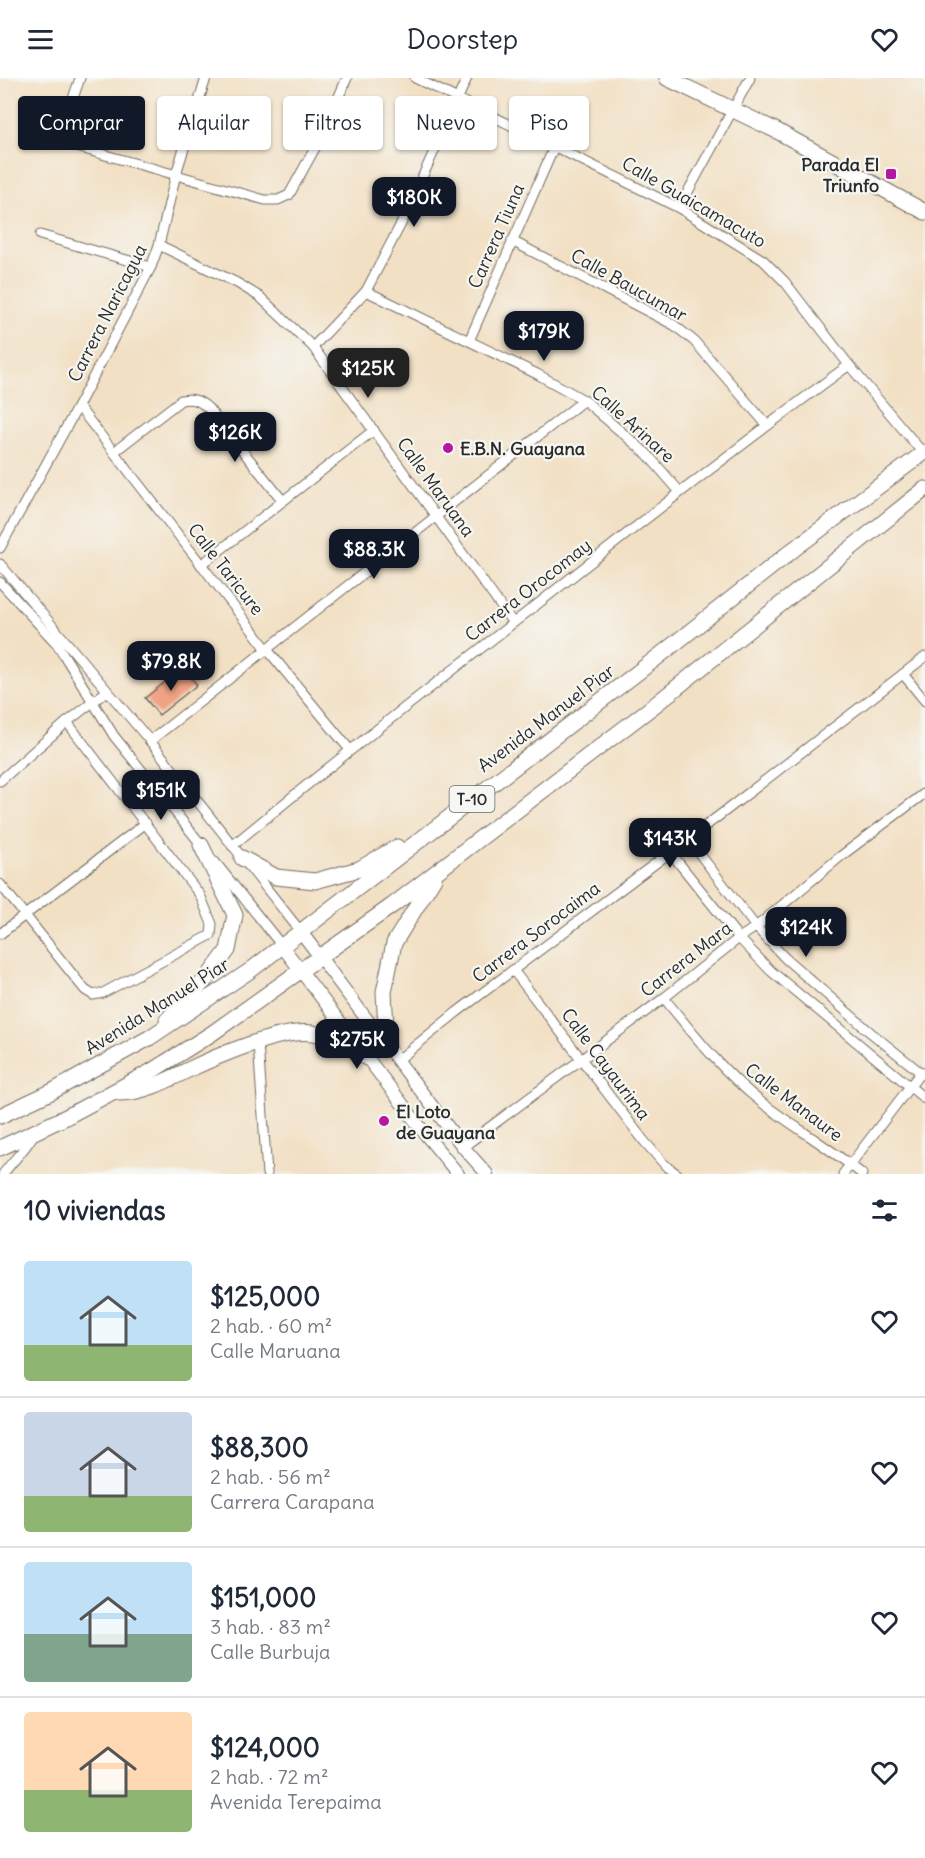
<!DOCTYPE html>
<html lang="es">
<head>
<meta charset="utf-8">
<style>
  body { margin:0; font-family:Delius,sans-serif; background:#f6f6f7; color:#1f2937; height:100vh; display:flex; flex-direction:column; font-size:22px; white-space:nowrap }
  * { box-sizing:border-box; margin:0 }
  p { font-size:20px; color:#747a83 }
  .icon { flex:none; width:33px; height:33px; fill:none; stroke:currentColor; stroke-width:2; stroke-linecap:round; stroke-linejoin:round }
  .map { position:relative; height:1096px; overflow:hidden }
  .sheet { display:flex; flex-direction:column; background:#fff; flex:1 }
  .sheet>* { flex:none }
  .guide { position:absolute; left:18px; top:18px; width:600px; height:54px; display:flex; gap:12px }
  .price { position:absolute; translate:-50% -51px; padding:0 14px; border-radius:12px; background:#111827; color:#fff; font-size:20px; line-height:39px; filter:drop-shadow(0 2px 3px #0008) }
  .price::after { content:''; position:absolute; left:50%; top:36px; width:18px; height:14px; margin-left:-9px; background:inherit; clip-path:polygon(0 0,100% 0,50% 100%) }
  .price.on { background:#222; color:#fff }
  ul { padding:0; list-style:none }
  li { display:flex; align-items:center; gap:18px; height:150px; padding:0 24px }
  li+li { border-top:2px solid #e0e1e3 }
  li span { display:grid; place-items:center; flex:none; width:168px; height:120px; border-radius:6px; color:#555 }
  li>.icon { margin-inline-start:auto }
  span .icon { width:72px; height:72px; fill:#fffc; stroke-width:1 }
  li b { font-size:26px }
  h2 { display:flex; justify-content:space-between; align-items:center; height:72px; padding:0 24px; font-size:26px }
  .tag { padding:0 21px; border-radius:6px; background:#fff; box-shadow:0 2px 4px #0004; font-size:21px; line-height:54px }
  .tag.on { background:#111827; color:#fff }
  header { display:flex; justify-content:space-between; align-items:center; height:78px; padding:0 24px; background:#fff; font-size:27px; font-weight:600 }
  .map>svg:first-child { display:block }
  .building { fill:#efa384 }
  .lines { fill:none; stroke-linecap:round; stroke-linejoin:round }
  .minor-casing { stroke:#716a61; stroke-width:11 }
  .tertiary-casing { stroke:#716a61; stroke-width:14 }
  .primary-casing { stroke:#716a61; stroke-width:17 }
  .trunk-casing { stroke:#716a61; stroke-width:17 }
  .minor { stroke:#fff; stroke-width:9 }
  .tertiary { stroke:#fff; stroke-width:12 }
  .primary { stroke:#fff; stroke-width:15 }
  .trunk { stroke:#fff; stroke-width:15 }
  .poi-dot { fill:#b5179e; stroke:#f6f6f2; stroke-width:2 }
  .labels { text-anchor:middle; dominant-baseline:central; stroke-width:4.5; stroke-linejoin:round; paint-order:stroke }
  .shield { fill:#f6f6f2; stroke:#686867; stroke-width:1.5 }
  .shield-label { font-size:16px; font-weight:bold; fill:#2b2b2b }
  .poi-label { font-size:18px; font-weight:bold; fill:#2b2b2b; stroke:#f6f6f2; text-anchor:start }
  .street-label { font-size:18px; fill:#2b2b2b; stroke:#f6f6f2 }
</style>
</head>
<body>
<header><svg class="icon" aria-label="menu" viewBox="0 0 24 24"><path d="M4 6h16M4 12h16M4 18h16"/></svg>Doorstep<svg class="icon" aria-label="heart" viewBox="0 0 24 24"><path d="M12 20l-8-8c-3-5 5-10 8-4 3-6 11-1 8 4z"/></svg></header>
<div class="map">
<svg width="925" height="1096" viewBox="0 0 925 1096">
  <rect width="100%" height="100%" fill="#f6f6f2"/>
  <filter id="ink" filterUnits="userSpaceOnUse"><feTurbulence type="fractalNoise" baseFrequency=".0167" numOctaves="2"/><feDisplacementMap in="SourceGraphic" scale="12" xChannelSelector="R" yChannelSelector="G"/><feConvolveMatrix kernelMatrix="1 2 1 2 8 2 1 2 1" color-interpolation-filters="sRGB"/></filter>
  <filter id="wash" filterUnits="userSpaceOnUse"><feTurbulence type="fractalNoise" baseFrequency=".008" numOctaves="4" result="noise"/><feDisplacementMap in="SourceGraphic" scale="24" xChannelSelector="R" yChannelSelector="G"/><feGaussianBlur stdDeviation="1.35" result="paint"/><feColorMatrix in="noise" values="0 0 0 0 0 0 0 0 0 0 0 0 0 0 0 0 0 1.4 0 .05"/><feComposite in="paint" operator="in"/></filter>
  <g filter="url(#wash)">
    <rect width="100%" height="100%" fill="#f2e0c4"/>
    <g id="blocks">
      <path class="building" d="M183,590l14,17 -38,30 -14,-17z"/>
    </g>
  </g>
  <g filter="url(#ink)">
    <use href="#blocks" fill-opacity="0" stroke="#716a61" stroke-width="1.5"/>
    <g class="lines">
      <defs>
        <g id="minor">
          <path d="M80,0c-4,13 -18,46 -14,58 2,5 7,8 11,11l188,53h13l11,-5 31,-56 27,-61"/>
          <path d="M415,0l264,130 84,52 22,22 64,83 74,88"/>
          <path d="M679,130l71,-130"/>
          <path d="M40,157l111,32"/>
          <path d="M512,163l162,84 20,16 73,84"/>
          <path d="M159,167l78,38 23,14 53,50 200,276"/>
          <path d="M366,213l171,83 47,26 63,54 33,38"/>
          <path d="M469,263l86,-196"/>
          <path d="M313,269l53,-56 37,-71 64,-142"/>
          <path d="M78,328l188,242 84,102"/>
          <path d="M114,374l67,-52c12,-2 18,0 27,8l75,93"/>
          <path d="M0,470l78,-142 73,-139 8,-22 17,-71 30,-96"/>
          <path d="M0,486l150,177 151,191"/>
          <path d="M201,487l173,-135"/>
          <path d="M0,504l57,62 57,92 90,112"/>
          <path d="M903,596l22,27"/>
          <path d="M150,663l434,-341"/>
          <path d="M0,703l67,-59 40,-31"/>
          <path d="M688,761l68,88 29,31 85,74 55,44"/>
          <path d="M232,768c100,-83 204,-163 307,-243 102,-81 205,-161 310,-238"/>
          <path d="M670,774l69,86 32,33 154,128"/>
          <path d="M215,784l67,84"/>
          <path d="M0,806l85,106 8,5 10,-2 108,-58 1,-11 -12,-29 -133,-173"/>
          <path d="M0,856l146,-111"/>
          <path d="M513,892l131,171 21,24 12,9"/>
          <path d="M664,920c30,37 59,74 97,104 33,25 69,46 101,72"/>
          <path d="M258,965l9,131"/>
          <path d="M398,982l59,-48 267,-200 201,-155"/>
          <path d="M463,1069l201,-149 75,-60 17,-11 85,-71 84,-63"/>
          <path d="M3,1096c11,-15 24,-26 32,-42"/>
          <path d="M843,1096l78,-102"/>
        </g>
        <g id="tertiary">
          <path d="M301,854l162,215 24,27"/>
          <path d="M282,868l144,189 32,39"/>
        </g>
        <path id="primary" d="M667,0l110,53 148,81"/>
        <g id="trunk">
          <path d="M242,780l34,19 39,4 44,-12 38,-22"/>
          <path d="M167,942l41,-43 20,-27 7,-35 -34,-70"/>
          <path d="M387,968l-3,-54 10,-49 40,-65"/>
          <path d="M120,1015c23,0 46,-12 66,-22 29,-14 95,-43 127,-38 21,4 37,14 54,25"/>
          <path d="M0,1038l53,-25 96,-53 102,-68 408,-314 135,-107 131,-97"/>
          <path d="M0,1070l66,-31 84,-45 61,-38 182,-129 263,-201 269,-215"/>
        </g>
      </defs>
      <use href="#minor" class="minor-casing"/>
      <use href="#tertiary" class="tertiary-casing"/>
      <use href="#primary" class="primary-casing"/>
      <use href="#trunk" class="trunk-casing"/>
      <use href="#minor" class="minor"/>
      <use href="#tertiary" class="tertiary"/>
      <use href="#primary" class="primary"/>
      <use href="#trunk" class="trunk"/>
    </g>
  </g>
  <g class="poi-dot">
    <rect x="885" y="90" width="12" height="12" rx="3"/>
    <circle cx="448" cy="370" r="6"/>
    <circle cx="384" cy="1043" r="6"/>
  </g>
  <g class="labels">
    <rect class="shield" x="449.5" y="708" width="45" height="26" rx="4.5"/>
    <g class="shield-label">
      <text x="472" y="721">T-10</text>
    </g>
    <g class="poi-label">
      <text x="879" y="86" text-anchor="end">Parada El<tspan x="879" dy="21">Triunfo</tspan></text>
      <text x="460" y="370">E.B.N. Guayana</text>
      <text x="396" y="1033">El Loto<tspan x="396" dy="21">de Guayana</tspan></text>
    </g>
    <g class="street-label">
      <text transform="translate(694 124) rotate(30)">Calle Guaicamacuto</text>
      <text transform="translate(496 158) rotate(-66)">Carrera Tiuna</text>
      <text transform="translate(629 207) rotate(29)">Calle Baucumar</text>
      <text transform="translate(107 235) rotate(-63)">Carrera Naricagua</text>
      <text transform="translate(633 346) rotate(42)">Calle Arinare</text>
      <text transform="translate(436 409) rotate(54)">Calle Maruana</text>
      <text transform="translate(226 491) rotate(52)">Calle Taricure</text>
      <text transform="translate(528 512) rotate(-38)">Carrera Orocomay</text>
      <text transform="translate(546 640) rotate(-37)">Avenida Manuel Piar</text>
      <text transform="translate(536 854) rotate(-37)">Carrera Sorocaima</text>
      <text transform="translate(686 881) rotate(-38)">Carrera Mara</text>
      <text transform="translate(157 928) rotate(-32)">Avenida Manuel Piar</text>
      <text transform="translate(606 986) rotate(53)">Calle Cayaurima</text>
      <text transform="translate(794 1024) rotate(37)">Calle Manaure</text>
    </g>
  </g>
</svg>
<b class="price" style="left:414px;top:150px">$180K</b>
<b class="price" style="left:544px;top:284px">$179K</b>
<b class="price on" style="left:368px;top:321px">$125K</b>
<b class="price" style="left:235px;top:385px">$126K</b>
<b class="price" style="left:374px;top:502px">$88.3K</b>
<b class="price" style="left:171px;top:614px">$79.8K</b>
<b class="price" style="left:161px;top:743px">$151K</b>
<b class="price" style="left:670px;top:791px">$143K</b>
<b class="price" style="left:806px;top:880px">$124K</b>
<b class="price" style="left:357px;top:992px">$275K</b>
<div class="guide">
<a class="tag on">Comprar</a>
<a class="tag">Alquilar</a>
<a class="tag">Filtros</a>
<a class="tag">Nuevo</a>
<a class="tag">Piso</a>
</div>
</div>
<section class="sheet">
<h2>10 viviendas<svg class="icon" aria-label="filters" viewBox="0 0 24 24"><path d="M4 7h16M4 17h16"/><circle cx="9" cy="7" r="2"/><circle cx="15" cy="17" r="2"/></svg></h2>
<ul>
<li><span style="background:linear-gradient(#bfe0f5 70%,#8fb573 0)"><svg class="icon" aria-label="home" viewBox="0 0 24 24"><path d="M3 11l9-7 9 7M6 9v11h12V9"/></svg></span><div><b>$125,000</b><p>2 hab. · 60 m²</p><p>Calle Maruana</p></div><svg class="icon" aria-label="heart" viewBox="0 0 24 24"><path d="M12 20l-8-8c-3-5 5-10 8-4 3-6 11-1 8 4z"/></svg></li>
<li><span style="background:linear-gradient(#c9d6e8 70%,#8fb573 0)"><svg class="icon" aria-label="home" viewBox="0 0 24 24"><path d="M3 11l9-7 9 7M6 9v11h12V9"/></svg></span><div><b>$88,300</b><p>2 hab. · 56 m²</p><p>Carrera Carapana</p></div><svg class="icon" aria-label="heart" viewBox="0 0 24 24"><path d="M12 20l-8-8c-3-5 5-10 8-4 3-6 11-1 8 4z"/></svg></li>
<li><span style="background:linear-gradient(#bfe0f5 60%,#7fa58c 0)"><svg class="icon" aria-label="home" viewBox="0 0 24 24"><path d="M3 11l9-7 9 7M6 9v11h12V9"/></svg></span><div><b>$151,000</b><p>3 hab. · 83 m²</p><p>Calle Burbuja</p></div><svg class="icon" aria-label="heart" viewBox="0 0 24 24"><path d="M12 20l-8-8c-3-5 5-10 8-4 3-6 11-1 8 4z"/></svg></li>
<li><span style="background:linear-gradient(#ffd9b3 65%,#8fb573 0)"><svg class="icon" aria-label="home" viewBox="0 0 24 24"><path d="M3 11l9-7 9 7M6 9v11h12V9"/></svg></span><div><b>$124,000</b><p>2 hab. · 72 m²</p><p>Avenida Terepaima</p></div><svg class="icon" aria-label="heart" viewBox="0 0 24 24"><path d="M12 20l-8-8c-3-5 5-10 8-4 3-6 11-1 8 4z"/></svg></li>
</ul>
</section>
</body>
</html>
